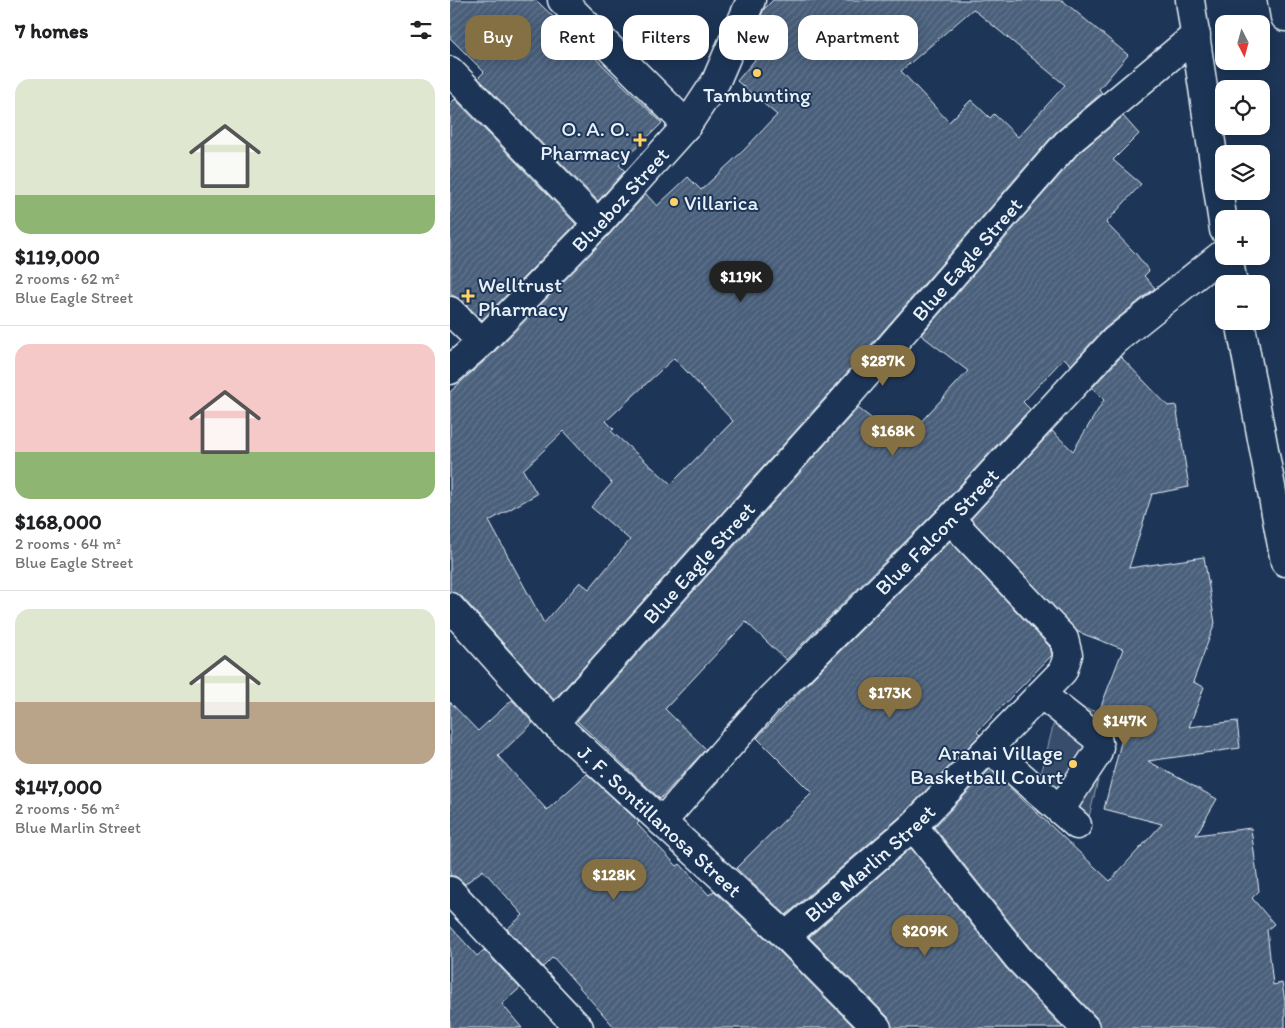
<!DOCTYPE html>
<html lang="en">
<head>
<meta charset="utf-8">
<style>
  body { margin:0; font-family:Itim,sans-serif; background:#f6f6f6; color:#202124; height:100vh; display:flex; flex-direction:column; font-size:19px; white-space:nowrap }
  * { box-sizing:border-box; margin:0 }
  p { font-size:16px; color:#757577 }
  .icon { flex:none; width:28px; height:28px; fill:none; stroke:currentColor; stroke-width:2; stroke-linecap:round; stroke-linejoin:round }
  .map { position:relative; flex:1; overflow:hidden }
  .side { display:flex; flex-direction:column; background:#fff; width:450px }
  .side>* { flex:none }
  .banner { position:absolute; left:15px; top:15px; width:475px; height:45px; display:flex; gap:10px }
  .needle { width:32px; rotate:174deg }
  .tools { position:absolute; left:765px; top:15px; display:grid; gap:10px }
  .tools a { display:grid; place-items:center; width:55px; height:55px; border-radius:10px; background:#fff; box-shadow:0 2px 12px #0003; font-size:25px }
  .price { position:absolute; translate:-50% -42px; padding:0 11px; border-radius:18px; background:#847042; color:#fff; font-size:16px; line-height:32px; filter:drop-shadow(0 1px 2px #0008) }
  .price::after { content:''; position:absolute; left:50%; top:30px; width:15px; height:11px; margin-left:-8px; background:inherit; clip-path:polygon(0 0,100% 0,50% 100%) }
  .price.on { background:#222; color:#fff }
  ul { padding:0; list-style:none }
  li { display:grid; align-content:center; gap:10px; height:265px; padding:0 15px }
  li+li { border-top:1px solid #e0e0e0 }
  li span { display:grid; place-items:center; height:155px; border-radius:15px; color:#555 }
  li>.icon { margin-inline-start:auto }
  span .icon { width:90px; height:90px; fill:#fffc; stroke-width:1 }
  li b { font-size:21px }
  h2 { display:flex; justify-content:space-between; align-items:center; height:60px; padding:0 15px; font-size:21px }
  .pill { padding:0 18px; border-radius:15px; background:#fff; box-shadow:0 2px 12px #0003; font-size:18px; line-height:45px }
  .pill.on { background:#847042; color:#fff }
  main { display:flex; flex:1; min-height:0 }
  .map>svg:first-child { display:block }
  .grass { fill:#374d6c; stroke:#909fb2 }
  .building { fill:url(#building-hatch); stroke:#e8f1f8; fill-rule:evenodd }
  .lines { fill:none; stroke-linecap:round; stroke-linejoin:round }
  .minor-casing { stroke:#e8f1f8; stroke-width:31 }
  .major-casing { stroke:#e8f1f8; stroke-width:31 }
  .minor { stroke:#1d3557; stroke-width:28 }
  .major { stroke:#1d3557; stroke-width:28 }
  .poi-dot { fill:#ffd166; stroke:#1d3557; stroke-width:2 }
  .labels { text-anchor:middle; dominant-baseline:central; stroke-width:4; stroke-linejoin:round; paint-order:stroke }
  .poi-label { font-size:21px; fill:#e8f1f8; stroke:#1d3557; text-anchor:end }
  .street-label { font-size:21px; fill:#e8f1f8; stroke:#1d3557 }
</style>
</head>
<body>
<main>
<section class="side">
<h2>7 homes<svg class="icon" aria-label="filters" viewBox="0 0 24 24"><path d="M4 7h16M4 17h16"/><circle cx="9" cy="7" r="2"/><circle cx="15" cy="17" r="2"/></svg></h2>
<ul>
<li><span style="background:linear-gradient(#dfe7d0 75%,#8fb573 0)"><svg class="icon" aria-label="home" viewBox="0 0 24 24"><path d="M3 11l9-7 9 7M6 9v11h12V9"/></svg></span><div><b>$119,000</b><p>2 rooms · 62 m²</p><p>Blue Eagle Street</p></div></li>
<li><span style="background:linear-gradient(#f6c9c9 70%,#8fb573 0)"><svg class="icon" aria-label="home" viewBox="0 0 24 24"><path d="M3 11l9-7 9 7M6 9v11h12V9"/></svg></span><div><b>$168,000</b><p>2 rooms · 64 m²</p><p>Blue Eagle Street</p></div></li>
<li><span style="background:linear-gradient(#dfe7d0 60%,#b9a48a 0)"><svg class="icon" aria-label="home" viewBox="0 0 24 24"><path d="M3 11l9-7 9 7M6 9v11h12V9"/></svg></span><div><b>$147,000</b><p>2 rooms · 56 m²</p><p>Blue Marlin Street</p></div></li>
</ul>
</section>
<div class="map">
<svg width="835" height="1028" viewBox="0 0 835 1028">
  <defs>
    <pattern id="building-hatch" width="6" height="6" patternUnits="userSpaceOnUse" patternTransform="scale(1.25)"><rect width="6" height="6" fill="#495e7a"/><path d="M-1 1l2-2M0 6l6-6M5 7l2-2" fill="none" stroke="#63768e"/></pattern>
  </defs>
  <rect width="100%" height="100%" fill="#1d3557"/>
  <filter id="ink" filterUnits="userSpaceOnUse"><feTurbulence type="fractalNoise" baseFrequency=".02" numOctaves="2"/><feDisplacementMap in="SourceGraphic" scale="10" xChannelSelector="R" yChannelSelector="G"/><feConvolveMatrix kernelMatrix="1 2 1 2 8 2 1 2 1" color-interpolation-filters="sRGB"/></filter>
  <g filter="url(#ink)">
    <path class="grass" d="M609,702l55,14 -27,109 -55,-14z"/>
    <g class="building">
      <path d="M0,0h86l126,123 -43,42 6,6 -27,30 -120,-123 6,-6 -34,-34z"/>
      <path d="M323,0h289l66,55 -29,34 3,4 -47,40 -230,265 -271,302 -92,-103 -12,-5v-200l43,-39 116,-118 37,-41 11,12 31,-29 13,13 43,-40 33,-35 -40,-34 32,-38 -14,-13 9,-21zM523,9l92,76 -47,52 -24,-23 -4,4 -19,-18 -22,22 -48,-51zM224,358l59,63 -62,63 -60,-53 3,-2 -8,-8zM114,431l48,52 -21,24 39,33 -41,49 -9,-7 -36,41 -55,-102 48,-27 -14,-24z"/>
      <path d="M5,99l121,125 -94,96 -21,-20 -11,-6v-190z"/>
      <path d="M673,116l16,18 -26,26 28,24 -35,39 30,31 13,17 -5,5 11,12 -51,41 -33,36 -7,-7 -41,44 7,7 -91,99 -153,152 -40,-38 -81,87 41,40 -46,50 -83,-78 281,-313 44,34 66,-71 -47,-36 157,-181z"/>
      <path d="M671,357l47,49 8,-1 13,82 -37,7 -23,74 75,-11 11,66 -22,59 11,5 -15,40 48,-6 3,27 -92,13 69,38 -21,36 55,-7 8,63 -7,7 22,26 -7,6 6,55 9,-2 3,18v27h-185l-4,-11 -66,-69 -96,-121 56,-58 120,112 52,-57 -58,-15 23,-90 -27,-10 23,-60 -45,-17 -107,-113 81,-88 21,20 31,-51 -12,-12z"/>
      <path d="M500,541l100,106 2,8 -75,77 3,3 -78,80 -116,100 -50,-47 76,-75 -55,-55 52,-56z"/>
      <path d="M62,700l21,23 -35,33 49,54 40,-36 52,48 -2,2 40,42 3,-2 29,31 5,-4 61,56 80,81h-240l-62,-71 -10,10 -36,-38 16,-14 -40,-45 -18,14 -10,-8h-5v-174l28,29z"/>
      <path d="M461,848l95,120 57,60h-171l-4,-11 -79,-80z"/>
      <path d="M0,926l27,30 7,-6 36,38 -18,16 20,24h-72z"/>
    </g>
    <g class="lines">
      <defs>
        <g id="minor">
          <path d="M112,0l125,125"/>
          <path d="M0,71l148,153"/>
          <path d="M0,311l32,31"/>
          <path id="s1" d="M0,370l32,-28 116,-118 89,-99 29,-44 35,-81"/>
          <path id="s2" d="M0,607l104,116 232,213 91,92"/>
          <path d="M591,694l56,44 2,9 -2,7 -37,56"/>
          <path id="s3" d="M104,723l283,-315 230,-265 129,-108"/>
          <path d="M540,749l87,76"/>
          <path id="s4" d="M212,822l108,-123 180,-180 164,-178 110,-88"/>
          <path d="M463,826l105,132 67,70"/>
          <path d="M0,891l129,137"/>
          <path id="s5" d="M336,936l127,-110 150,-155 5,-16 -4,-16 -114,-120"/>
        </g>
        <g id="major">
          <path d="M740,0l34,230"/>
          <path d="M832,0l3,17"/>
          <path d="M778,256l5,28"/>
          <path d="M790,321l45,241"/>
        </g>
      </defs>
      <use href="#minor" class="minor-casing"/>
      <use href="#major" class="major-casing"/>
      <use href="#minor" class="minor"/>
      <use href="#major" class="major"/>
    </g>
  </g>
  <g class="poi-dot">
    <circle cx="307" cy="73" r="5"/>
    <path d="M187.5 132.5h5v5h5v5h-5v5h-5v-5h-5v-5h5z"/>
    <circle cx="224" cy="202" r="5"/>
    <path d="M15.5 288.5h5v5h5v5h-5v5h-5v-5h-5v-5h5z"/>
    <circle cx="623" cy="764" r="5"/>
  </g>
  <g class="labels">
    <g class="poi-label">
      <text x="307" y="94" text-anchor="middle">Tambunting</text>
      <text x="180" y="128">O. A. O.<tspan x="180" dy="24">Pharmacy</tspan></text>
      <text x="234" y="202" text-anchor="start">Villarica</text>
      <text x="28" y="284" text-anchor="start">Welltrust<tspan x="28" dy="24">Pharmacy</tspan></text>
      <text x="613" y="752">Aranai Village<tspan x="613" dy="24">Basketball Court</tspan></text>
    </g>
    <g class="street-label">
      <text stroke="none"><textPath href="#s1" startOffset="241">Blueboz Street</textPath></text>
      <text stroke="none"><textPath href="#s3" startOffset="621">Blue Eagle Street</textPath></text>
      <text stroke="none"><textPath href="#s4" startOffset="400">Blue Falcon Street</textPath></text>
      <text stroke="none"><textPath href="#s3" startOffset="216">Blue Eagle Street</textPath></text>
      <text stroke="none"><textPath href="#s2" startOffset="300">J. F. Sontillanosa Street</textPath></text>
      <text stroke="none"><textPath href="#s5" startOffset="111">Blue Marlin Street</textPath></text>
    </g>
  </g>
</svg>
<div class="tools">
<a><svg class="needle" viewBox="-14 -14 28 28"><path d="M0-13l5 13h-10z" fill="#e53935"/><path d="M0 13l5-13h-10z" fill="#757577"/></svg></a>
<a><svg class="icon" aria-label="locate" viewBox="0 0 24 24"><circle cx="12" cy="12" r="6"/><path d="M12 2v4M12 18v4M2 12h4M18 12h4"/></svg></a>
<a><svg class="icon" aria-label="layers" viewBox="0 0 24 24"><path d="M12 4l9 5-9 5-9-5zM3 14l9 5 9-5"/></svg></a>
<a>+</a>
<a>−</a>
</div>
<b class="price on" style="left:291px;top:303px">$119K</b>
<b class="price" style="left:433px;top:387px">$287K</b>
<b class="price" style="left:443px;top:457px">$168K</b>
<b class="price" style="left:440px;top:719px">$173K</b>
<b class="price" style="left:675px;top:747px">$147K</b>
<b class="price" style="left:164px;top:901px">$128K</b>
<b class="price" style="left:475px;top:957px">$209K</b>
<div class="banner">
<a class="pill on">Buy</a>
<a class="pill">Rent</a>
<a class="pill">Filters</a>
<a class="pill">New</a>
<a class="pill">Apartment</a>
</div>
</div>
</main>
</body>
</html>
